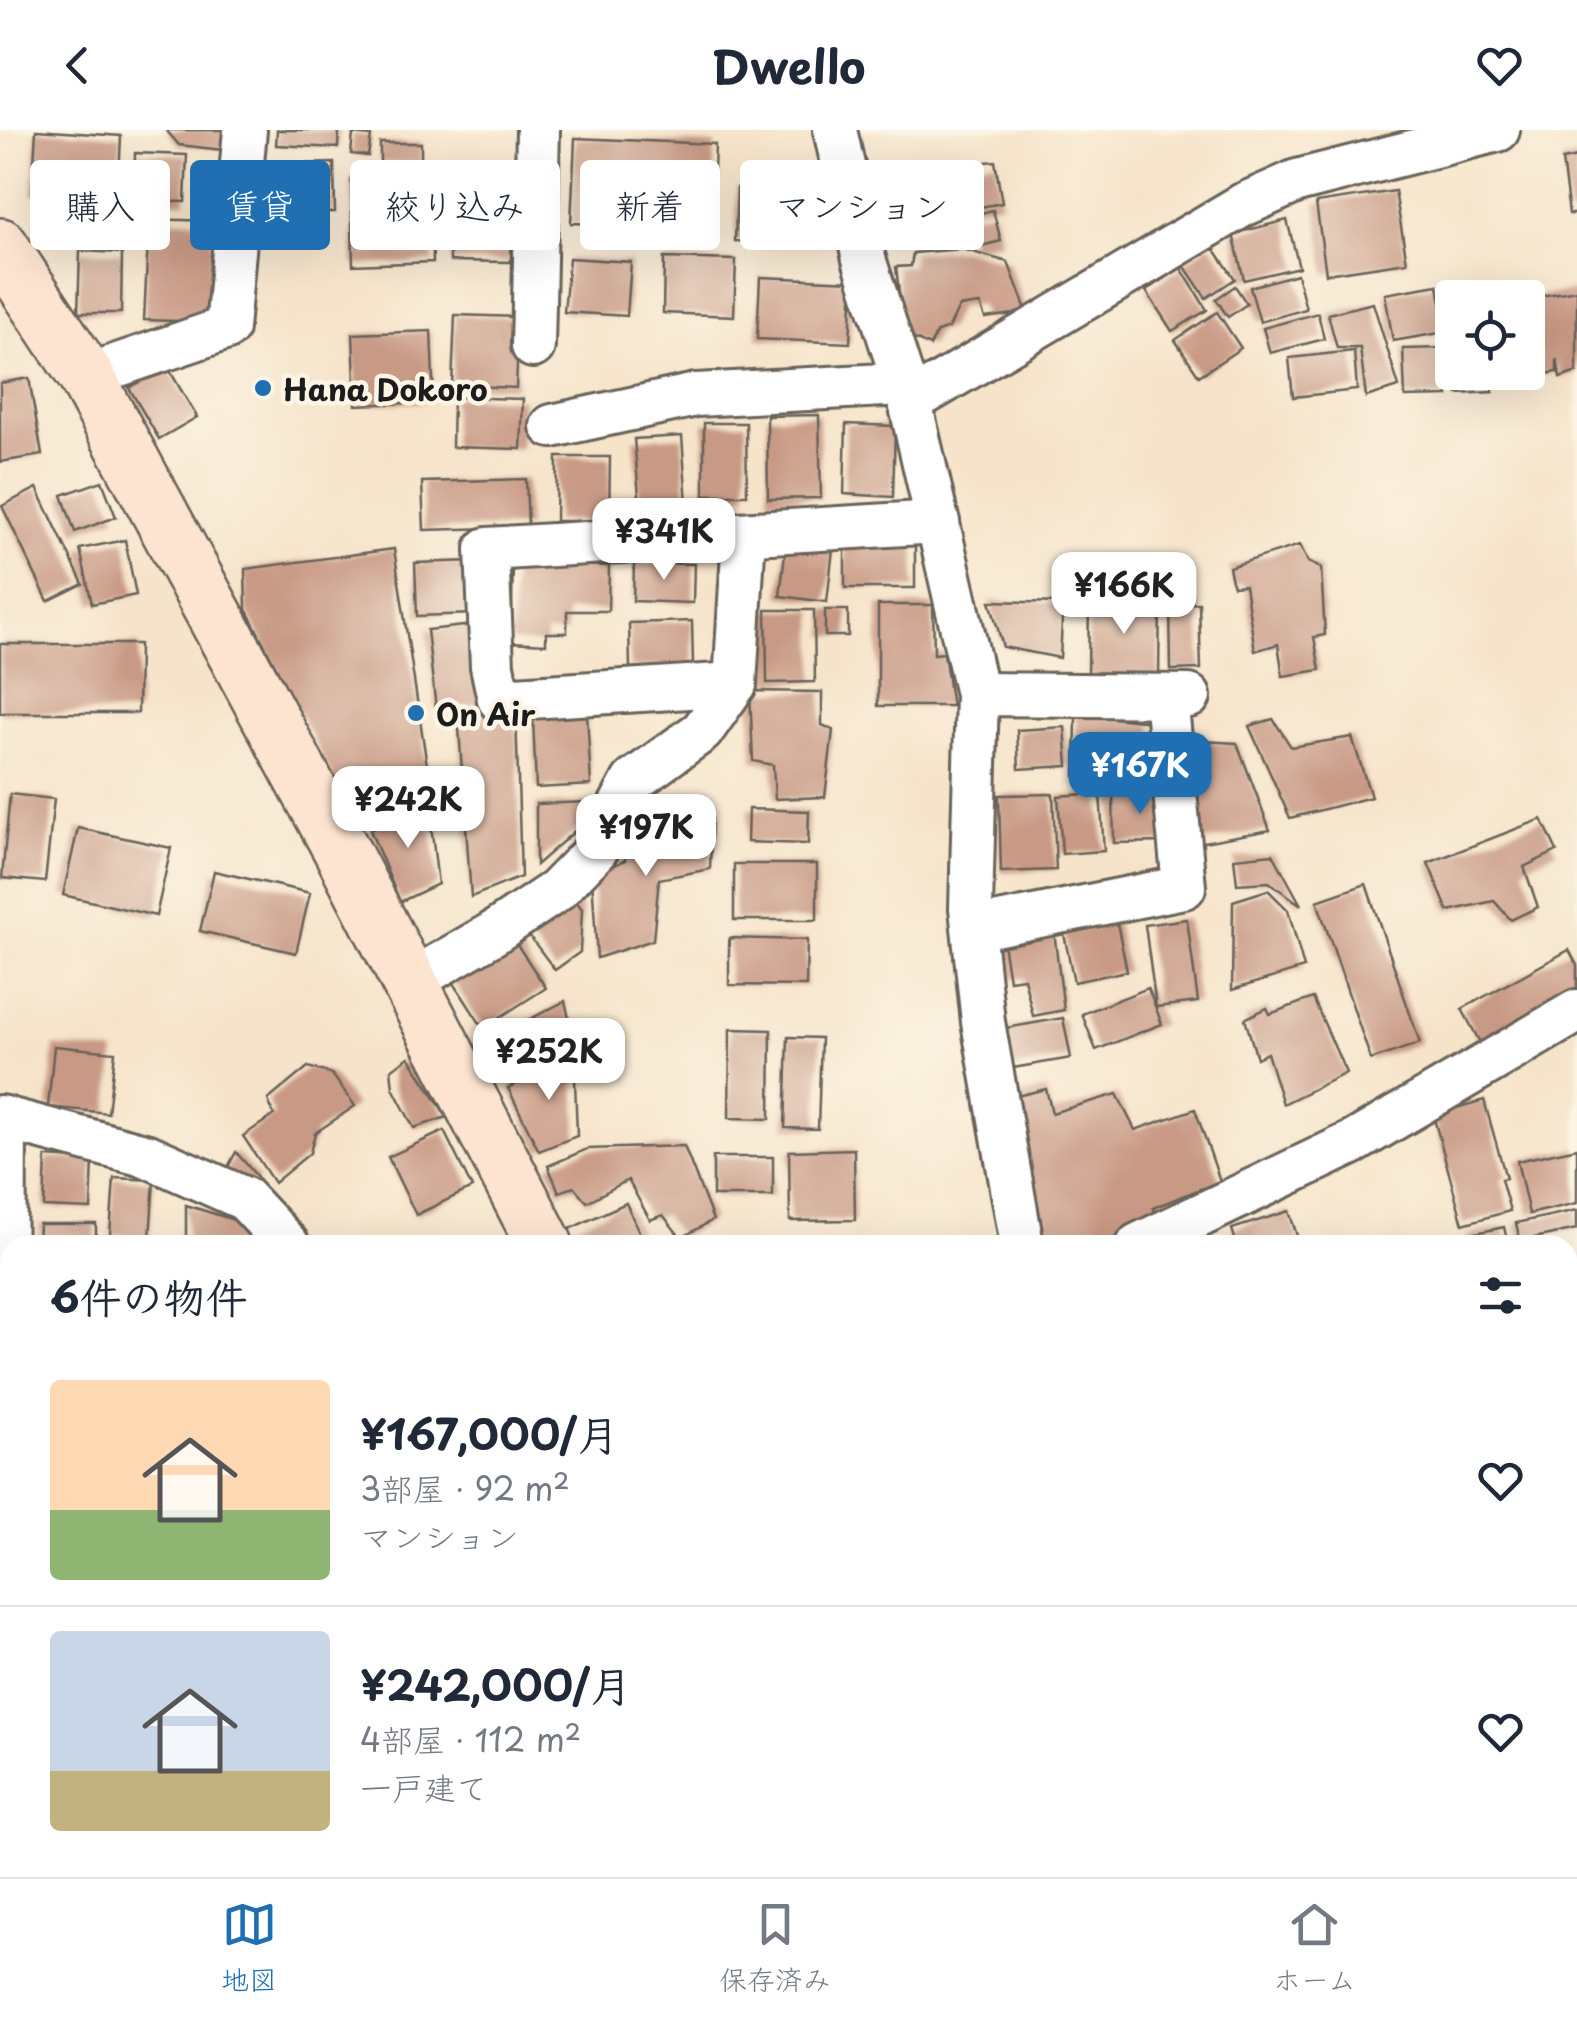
<!DOCTYPE html>
<html lang="ja">
<head>
<meta charset="utf-8">
<style>
  body { margin:0; font-family:"Playpen Sans","Klee One",sans-serif; background:#f2f2f3; color:#1f2937; height:100vh; display:flex; flex-direction:column; font-size:38px; white-space:nowrap }
  * { box-sizing:border-box; margin:0 }
  p { font-size:32px; color:#747a83 }
  .icon { flex:none; width:55px; height:55px; fill:none; stroke:currentColor; stroke-width:2; stroke-linecap:round; stroke-linejoin:round }
  .map { position:relative; flex:1; overflow:hidden }
  .details { position:absolute; left:0px; top:1105px; width:1578px; height:642px; display:flex; flex-direction:column; background:#fff; border-radius:30px 30px 0 0; box-shadow:0 10px 40px #0002 }
  .details>* { flex:none }
  .hud { position:absolute; left:30px; top:30px; width:1000px; height:90px; display:flex; gap:20px }
  .controls { position:absolute; left:1435px; top:150px; display:grid; gap:20px }
  .controls a { display:grid; place-items:center; width:110px; height:110px; border-radius:10px; background:#fff; box-shadow:0 10px 40px #0002; font-size:50px }
  .price { position:absolute; translate:-50% -85px; padding:0 22px; border-radius:20px; background:#fff; color:#222; font-size:32px; line-height:65px; filter:drop-shadow(0 2px 5px #0008) }
  .price::after { content:''; position:absolute; left:50%; top:60px; width:30px; height:22px; margin-left:-15px; background:inherit; clip-path:polygon(0 0,100% 0,50% 100%) }
  .price.selected { background:#1f6fb2; color:#fff }
  ul { padding:0; list-style:none }
  li { display:flex; align-items:center; gap:30px; height:250px; padding:0 50px }
  li+li { border-top:2px solid #e0e1e3 }
  li span { display:grid; place-items:center; flex:none; width:280px; height:200px; border-radius:10px; color:#555 }
  li>.icon { margin-inline-start:auto }
  span .icon { width:120px; height:120px; fill:#fffc; stroke-width:1 }
  li b { font-size:42px }
  h2 { display:flex; justify-content:space-between; align-items:center; height:120px; padding:0 50px; font-size:42px }
  .chip { padding:0 35px; border-radius:10px; background:#fff; box-shadow:0 10px 40px #0002; font-size:35px; line-height:90px }
  .chip.selected { background:#1f6fb2; color:#fff }
  header { display:flex; justify-content:space-between; align-items:center; height:130px; padding:0 50px; background:#fff; font-size:45px; font-weight:700 }
  .tabs { display:flex; justify-content:space-around; align-items:center; height:140px; border-top:2px solid #e0e1e3; background:#fff; font-size:28px; color:#747a83 }
  .tabs a { display:grid; justify-items:center; gap:5px }
  .tabs .selected { color:#1f6fb2 }
  .map>svg:first-child { display:block }
  .building { fill:#c89984 }
  .lines { fill:none; stroke-linecap:round; stroke-linejoin:round }
  .street-casing { stroke:#686259; stroke-width:48 }
  .secondary-casing { stroke:#686259; stroke-width:60 }
  .street { stroke:#fff; stroke-width:42 }
  .secondary { stroke:#fde4d0; stroke-width:55 }
  .poi-dot { fill:#1f6fb2; stroke:#fcf5e5; stroke-width:4 }
  .labels { text-anchor:middle; dominant-baseline:central; stroke-width:9; stroke-linejoin:round; paint-order:stroke }
  .poi-label { font-size:30px; font-weight:bold; fill:#1c1c1c; stroke:#fcf5e5; text-anchor:start }
</style>
</head>
<body>
<header><svg class="icon" aria-label="back" viewBox="0 0 24 24"><path d="M15 5l-7 7 7 7"/></svg>Dwello<svg class="icon" aria-label="heart" viewBox="0 0 24 24"><path d="M12 20l-8-8c-3-5 5-10 8-4 3-6 11-1 8 4z"/></svg></header>
<div class="map">
<svg width="1577" height="1747" viewBox="0 0 1577 1747">
  <rect width="100%" height="100%" fill="#fcf5e5"/>
  <filter id="ink" filterUnits="userSpaceOnUse"><feTurbulence type="fractalNoise" baseFrequency=".01" numOctaves="2"/><feDisplacementMap in="SourceGraphic" scale="20" xChannelSelector="R" yChannelSelector="G"/><feConvolveMatrix kernelMatrix="1 2 1 2 8 2 1 2 1" color-interpolation-filters="sRGB"/></filter>
  <filter id="wash" filterUnits="userSpaceOnUse"><feTurbulence type="fractalNoise" baseFrequency=".0048" numOctaves="4" result="noise"/><feDisplacementMap in="SourceGraphic" scale="40" xChannelSelector="R" yChannelSelector="G"/><feGaussianBlur stdDeviation="2.25" result="paint"/><feColorMatrix in="noise" values="0 0 0 0 0 0 0 0 0 0 0 0 0 0 0 0 0 1.4 0 .05"/><feComposite in="paint" operator="in"/></filter>
  <g filter="url(#wash)">
    <rect width="100%" height="100%" fill="#f6e4ca"/>
    <g id="blocks">
      <g class="building">
        <path d="M36,0l85,6 -3,63 -86,-4z"/>
        <path d="M166,0h58l-1,20 -44,-5z"/>
        <path d="M277,0h62l-1,18 -62,-3z"/>
        <path d="M353,4l18,2 -3,20 -17,-2z"/>
        <path d="M575,8l140,6 -3,85 -141,-6z"/>
        <rect x="380" y="13" width="41" height="20"/>
        <path d="M135,23l52,2 -2,47 -51,-1z"/>
        <path d="M1577,27v57h-8l-7,-54z"/>
        <path d="M995,31l7,42 -44,8 3,15 -43,-1 -5,-56z"/>
        <path d="M334,33l1,49 -43,1 -1,-49z"/>
        <path d="M903,36l2,45 -35,2 -1,-45z"/>
        <path d="M431,46l2,86 -80,3 -2,-87z"/>
        <path d="M737,58l95,2 -1,54 -96,-3z"/>
        <path d="M1395,61l12,71 -81,12 -10,-71z"/>
        <path d="M450,65l61,1v66l-61,-1z"/>
        <path d="M993,80l8,31 -28,7 -8,-31z"/>
        <path d="M149,89l64,2 -4,101 -65,-2z"/>
        <path d="M1287,90l12,47 -55,13 -11,-46z"/>
        <path d="M1211,114l24,35 -29,19 -23,-34z"/>
        <path d="M962,119l46,13 19,50 -42,6 -5,-14 -21,3 -10,21 -12,4 -7,14 -26,-12 -8,-67 15,-1 2,-13z"/>
        <path d="M80,121l42,2 -1,60h-43z"/>
        <path d="M569,128l62,4 -4,54 -63,-4z"/>
        <path d="M664,128l72,2 -2,56 -71,-3z"/>
        <path d="M1181,138l26,42 -35,21 -26,-40z"/>
        <path d="M1297,144l9,35 -46,13 -10,-35z"/>
        <path d="M760,147l93,4 -3,62 -93,-4z"/>
        <path d="M1438,155l8,47 -53,9 -8,-47z"/>
        <path d="M1235,156l12,18 -19,13 -12,-18z"/>
        <path d="M1577,160v82l-17,6 -3,-19v13l-39,7v-7h10v-74z"/>
        <path d="M1373,173l26,84 -33,10 -6,-49h-23l-9,-34z"/>
        <path d="M1217,182l24,36 -42,28 -24,-36z"/>
        <path d="M1318,183l6,26 -54,14 -7,-25z"/>
        <path d="M455,185l64,2 -3,71 -64,-3z"/>
        <path d="M431,201l3,71 -78,3 -3,-71z"/>
        <path d="M1446,218l2,48 -43,1 -2,-48z"/>
        <path d="M1354,221l3,39 -64,7 -4,-39z"/>
        <path d="M167,236l30,51 -38,22 -30,-51z"/>
        <path d="M1457,242h35l1,20 -35,2z"/>
        <path d="M29,248l13,77 -42,7v-79z"/>
        <path d="M453,267l70,2 -2,50 -69,-2z"/>
        <path d="M819,285l2,83 -53,1 -1,-83z"/>
        <path d="M704,293h42l1,72h-43z"/>
        <path d="M846,294l49,2 -2,71 -49,-3z"/>
        <path d="M682,306l5,67 -47,4 -6,-68z"/>
        <path d="M557,327h53l-1,64h-53z"/>
        <path d="M526,349l2,48 -104,3 -2,-48z"/>
        <path d="M102,351l14,36 -41,15 -13,-37z"/>
        <path d="M37,358l46,96 -35,17 -46,-95z"/>
        <path d="M125,410l11,55 -44,9 -12,-55z"/>
        <rect x="845" y="413" width="70" height="45"/>
        <path d="M786,415l47,4 -6,53 -47,-6z"/>
        <path d="M1300,415l8,17 13,6 4,67 -11,2 6,33 -37,6 -5,-32 -23,7 -10,-66 -12,1 -4,-19z"/>
        <path d="M394,419l36,236 -75,36 -109,-212 -1,-40z"/>
        <path d="M472,431l2,53 -57,2 -2,-53z"/>
        <path d="M513,433l96,3 -1,45h-41v22h-21v11l-35,-2z"/>
        <path d="M634,433l60,1 -1,39 -60,-2z"/>
        <path d="M1089,466l71,1 -1,80h-71z"/>
        <path d="M990,471l73,2 -3,55 -57,-11z"/>
        <path d="M1199,473l2,66 -30,1 -1,-66z"/>
        <path d="M878,475h55l1,49 10,-1 8,53h-74z"/>
        <path d="M766,480h48l1,72 -48,1z"/>
        <rect x="825" y="480" width="23" height="26"/>
        <path d="M692,491l1,44 -63,3 -1,-45z"/>
        <path d="M474,495l8,79 -46,5 -9,-79z"/>
        <path d="M0,514h139l-1,69h-138z"/>
        <path d="M750,561l72,1v33l11,5 -8,67 -50,2 -2,-34 -20,-4z"/>
        <path d="M516,583l5,164 -50,20 -13,-182z"/>
        <path d="M1076,584l76,8v56l-77,-2z"/>
        <path d="M587,585l4,70 -55,3 -3,-70z"/>
        <path d="M1273,589l18,28 61,-10 19,60 -81,21 -41,-92z"/>
        <path d="M1065,597l3,39 -49,3 -2,-39z"/>
        <path d="M1186,610l51,3 33,87 -72,13z"/>
        <path d="M1165,661l1,51 -52,1 -1,-50z"/>
        <path d="M1100,663l4,58 -42,3 -4,-58z"/>
        <path d="M10,664l44,5 -9,83 -43,-4z"/>
        <path d="M1053,664l3,76 -55,2 -2,-77z"/>
        <path d="M428,670l10,84 -38,18 -30,-72z"/>
        <path d="M589,672l3,14 -56,49v-61z"/>
        <path d="M748,679l61,2 -1,33 -61,-2z"/>
        <path d="M631,689h81l-2,50 -51,10 -6,61 -56,18 -5,-81 33,-17z"/>
        <path d="M1542,689l15,32 -33,16 14,40 -27,13 -17,-19 -46,10 -20,-48z"/>
        <path d="M78,698l93,20 -15,68 -93,-21z"/>
        <path d="M1273,724l28,51 -32,-23 -32,2 -3,-26z"/>
        <rect x="734" y="734" width="83" height="56"/>
        <path d="M214,741l96,22 -14,60 -96,-22z"/>
        <path d="M1366,754l54,159 -49,17 -54,-159z"/>
        <path d="M1268,760l20,20 16,58 -72,22 1,-89z"/>
        <path d="M572,766l10,13 -2,43 -25,18 -27,-36z"/>
        <path d="M1187,789l11,83 -42,5 -11,-82z"/>
        <path d="M1117,793l10,48 -53,11 -10,-48z"/>
        <path d="M1054,802l10,78 -31,6 -9,-38 -15,2 -6,-37z"/>
        <path d="M729,808l78,2 -1,46 -77,-1z"/>
        <path d="M514,810l32,48 -63,40 -31,-48z"/>
        <path d="M1569,820l8,15v29l-95,52 -20,-37z"/>
        <path d="M1148,858l14,36 -66,26 -14,-36z"/>
        <path d="M1313,868l33,75 -63,31 -16,-51 -10,5 -12,-39 22,-11 3,6z"/>
        <path d="M565,871l9,39 -77,37 -13,-34z"/>
        <path d="M1063,888l8,40 -58,10 -7,-40z"/>
        <path d="M730,899l41,1 -1,89 -41,-1z"/>
        <path d="M788,907l33,1 -3,91 -33,-1z"/>
        <path d="M54,916l61,6 -7,61 -60,-6z"/>
        <path d="M574,922l3,84 -38,15 -31,-63z"/>
        <path d="M409,927l38,60 -33,11 -21,-40 -2,-18z"/>
        <path d="M308,937l24,7 23,32 -40,27 -5,20 -36,30 -31,-47 31,-21 -6,-15z"/>
        <path d="M1046,959l6,24 65,-19 18,36 60,-21 25,72 -67,27 6,12 -57,25h-59l-35,-147z"/>
        <path d="M1484,970l22,78 -5,1 9,32 -47,13 -30,-109z"/>
        <path d="M444,1001l28,57 -56,27 -28,-58z"/>
        <path d="M684,1016l29,74 -32,18 -18,-23 -13,5 -22,-40 -41,22 -13,-15 -15,5 -11,-26 39,-17z"/>
        <path d="M1577,1018v55l-48,11 -12,-53z"/>
        <path d="M854,1019l1,71 -65,1 -1,-70z"/>
        <path d="M236,1022l23,27 -14,11 -23,-12z"/>
        <path d="M46,1027l47,3 -2,49 -47,-2z"/>
        <rect x="713" y="1027" width="60" height="39"/>
        <path d="M114,1048l40,2 -4,58 -40,-3z"/>
        <path d="M626,1073l19,42h-71l-7,-15z"/>
        <path d="M186,1075l64,20v20h-64z"/>
        <path d="M1577,1080v19l-57,12 -4,-18z"/>
        <path d="M1289,1081l11,34h-63l-5,-16z"/>
        <path d="M39,1094h57v21h-58z"/>
        <path d="M1504,1097l4,18h-40l-2,-10z"/>
        <path d="M1577,1161v75l-9,2v-75z"/>
        <path d="M1577,1278v27l-9,2v-27z"/>
        <path d="M0,1444l10,3v203l-10,-21z"/>
        <path d="M1577,1510v59l-9,1v-59z"/>
        <path d="M14,1738h55l2,3 -13,6h-40z"/>
        <path d="M121,1738h32l4,9h-31z"/>
        <path d="M313,1738h68l4,9h-68z"/>
        <path d="M495,1738h77l4,9h-77z"/>
        <path d="M708,1738h81l6,9h-102z"/>
        <path d="M822,1738h74l-14,9h-53z"/>
        <path d="M1036,1738h60v1l-36,8h-21z"/>
        <path d="M1102,1738h112v9h-110z"/>
        <path d="M1318,1738h121l1,9h-122z"/>
      </g>
    </g>
  </g>
  <g filter="url(#ink)">
    <use href="#blocks" fill-opacity="0" stroke="#686259" stroke-width="2.5"/>
    <g class="lines">
      <defs>
        <g id="street">
          <path d="M835,0l29,129 46,143 67,292 -6,214 12,114 39,223"/>
          <path d="M533,216l5,-216"/>
          <path d="M86,246l141,-48 18,-198"/>
          <path d="M910,272l333,-197 54,-24 201,-51"/>
          <path d="M552,296l144,-31 208,-11"/>
          <path d="M744,404l-9,150 -236,15 -7,-33 -5,-117 451,-27"/>
          <path d="M977,564l212,2"/>
          <path d="M974,799l210,-42 -18,-191"/>
          <path d="M408,853l84,-49 64,-43 41,-42 36,-68 69,-50 33,-47"/>
          <path d="M0,987l148,39 97,43 43,46"/>
          <path d="M1138,1115l216,-103 223,-131"/>
          <path d="M4,1221l1,-233"/>
          <path d="M0,1676l10,-4"/>
          <path d="M104,1738l4,9"/>
          <path d="M635,1747l22,-9"/>
          <path d="M1224,1747v-9"/>
        </g>
        <g id="secondary">
          <path d="M0,116l86,130 256,475 203,394"/>
          <path d="M993,1738l9,9"/>
        </g>
      </defs>
      <use href="#street" class="street-casing"/>
      <use href="#secondary" class="secondary-casing"/>
      <use href="#street" class="street"/>
      <use href="#secondary" class="secondary"/>
    </g>
  </g>
  <g class="poi-dot">
    <circle cx="263" cy="258" r="10"/>
    <circle cx="416" cy="583" r="10"/>
  </g>
  <g class="labels">
    <g class="poi-label">
      <text x="283" y="258">Hana Dokoro</text>
      <text x="436" y="583">On Air</text>
    </g>
  </g>
</svg>
<div class="controls">
<a><svg class="icon" aria-label="locate" viewBox="0 0 24 24"><circle cx="12" cy="12" r="6"/><path d="M12 2v4M12 18v4M2 12h4M18 12h4"/></svg></a>
</div>
<b class="price" style="left:664px;top:453px">¥341K</b>
<b class="price" style="left:1124px;top:507px">¥166K</b>
<b class="price selected" style="left:1140px;top:687px">¥167K</b>
<b class="price" style="left:408px;top:721px">¥242K</b>
<b class="price" style="left:646px;top:749px">¥197K</b>
<b class="price" style="left:549px;top:973px">¥252K</b>
<div class="hud">
<a class="chip">購入</a>
<a class="chip selected">賃貸</a>
<a class="chip">絞り込み</a>
<a class="chip">新着</a>
<a class="chip">マンション</a>
</div>
<section class="details">
<h2>6件の物件<svg class="icon" aria-label="filters" viewBox="0 0 24 24"><path d="M4 7h16M4 17h16"/><circle cx="9" cy="7" r="2"/><circle cx="15" cy="17" r="2"/></svg></h2>
<ul>
<li><span style="background:linear-gradient(#ffd9b3 65%,#8fb573 0)"><svg class="icon" aria-label="home" viewBox="0 0 24 24"><path d="M3 11l9-7 9 7M6 9v11h12V9"/></svg></span><div><b>¥167,000/月</b><p>3部屋 · 92 m²</p><p>マンション</p></div><svg class="icon" aria-label="heart" viewBox="0 0 24 24"><path d="M12 20l-8-8c-3-5 5-10 8-4 3-6 11-1 8 4z"/></svg></li>
<li><span style="background:linear-gradient(#c9d6e8 70%,#c2b280 0)"><svg class="icon" aria-label="home" viewBox="0 0 24 24"><path d="M3 11l9-7 9 7M6 9v11h12V9"/></svg></span><div><b>¥242,000/月</b><p>4部屋 · 112 m²</p><p>一戸建て</p></div><svg class="icon" aria-label="heart" viewBox="0 0 24 24"><path d="M12 20l-8-8c-3-5 5-10 8-4 3-6 11-1 8 4z"/></svg></li>
</ul>
</section>
</div>
<nav class="tabs">
<a class="selected"><svg class="icon" aria-label="map" viewBox="0 0 24 24"><path d="M3 6l6-2 6 2 6-2v14l-6 2-6-2-6 2zM9 4v14M15 6v14"/></svg>地図</a>
<a><svg class="icon" aria-label="saved" viewBox="0 0 24 24"><path d="M7 4h10v16l-5-4-5 4z"/></svg>保存済み</a>
<a><svg class="icon" aria-label="home" viewBox="0 0 24 24"><path d="M3 11l9-7 9 7M6 9v11h12V9"/></svg>ホーム</a>
</nav>
</body>
</html>
